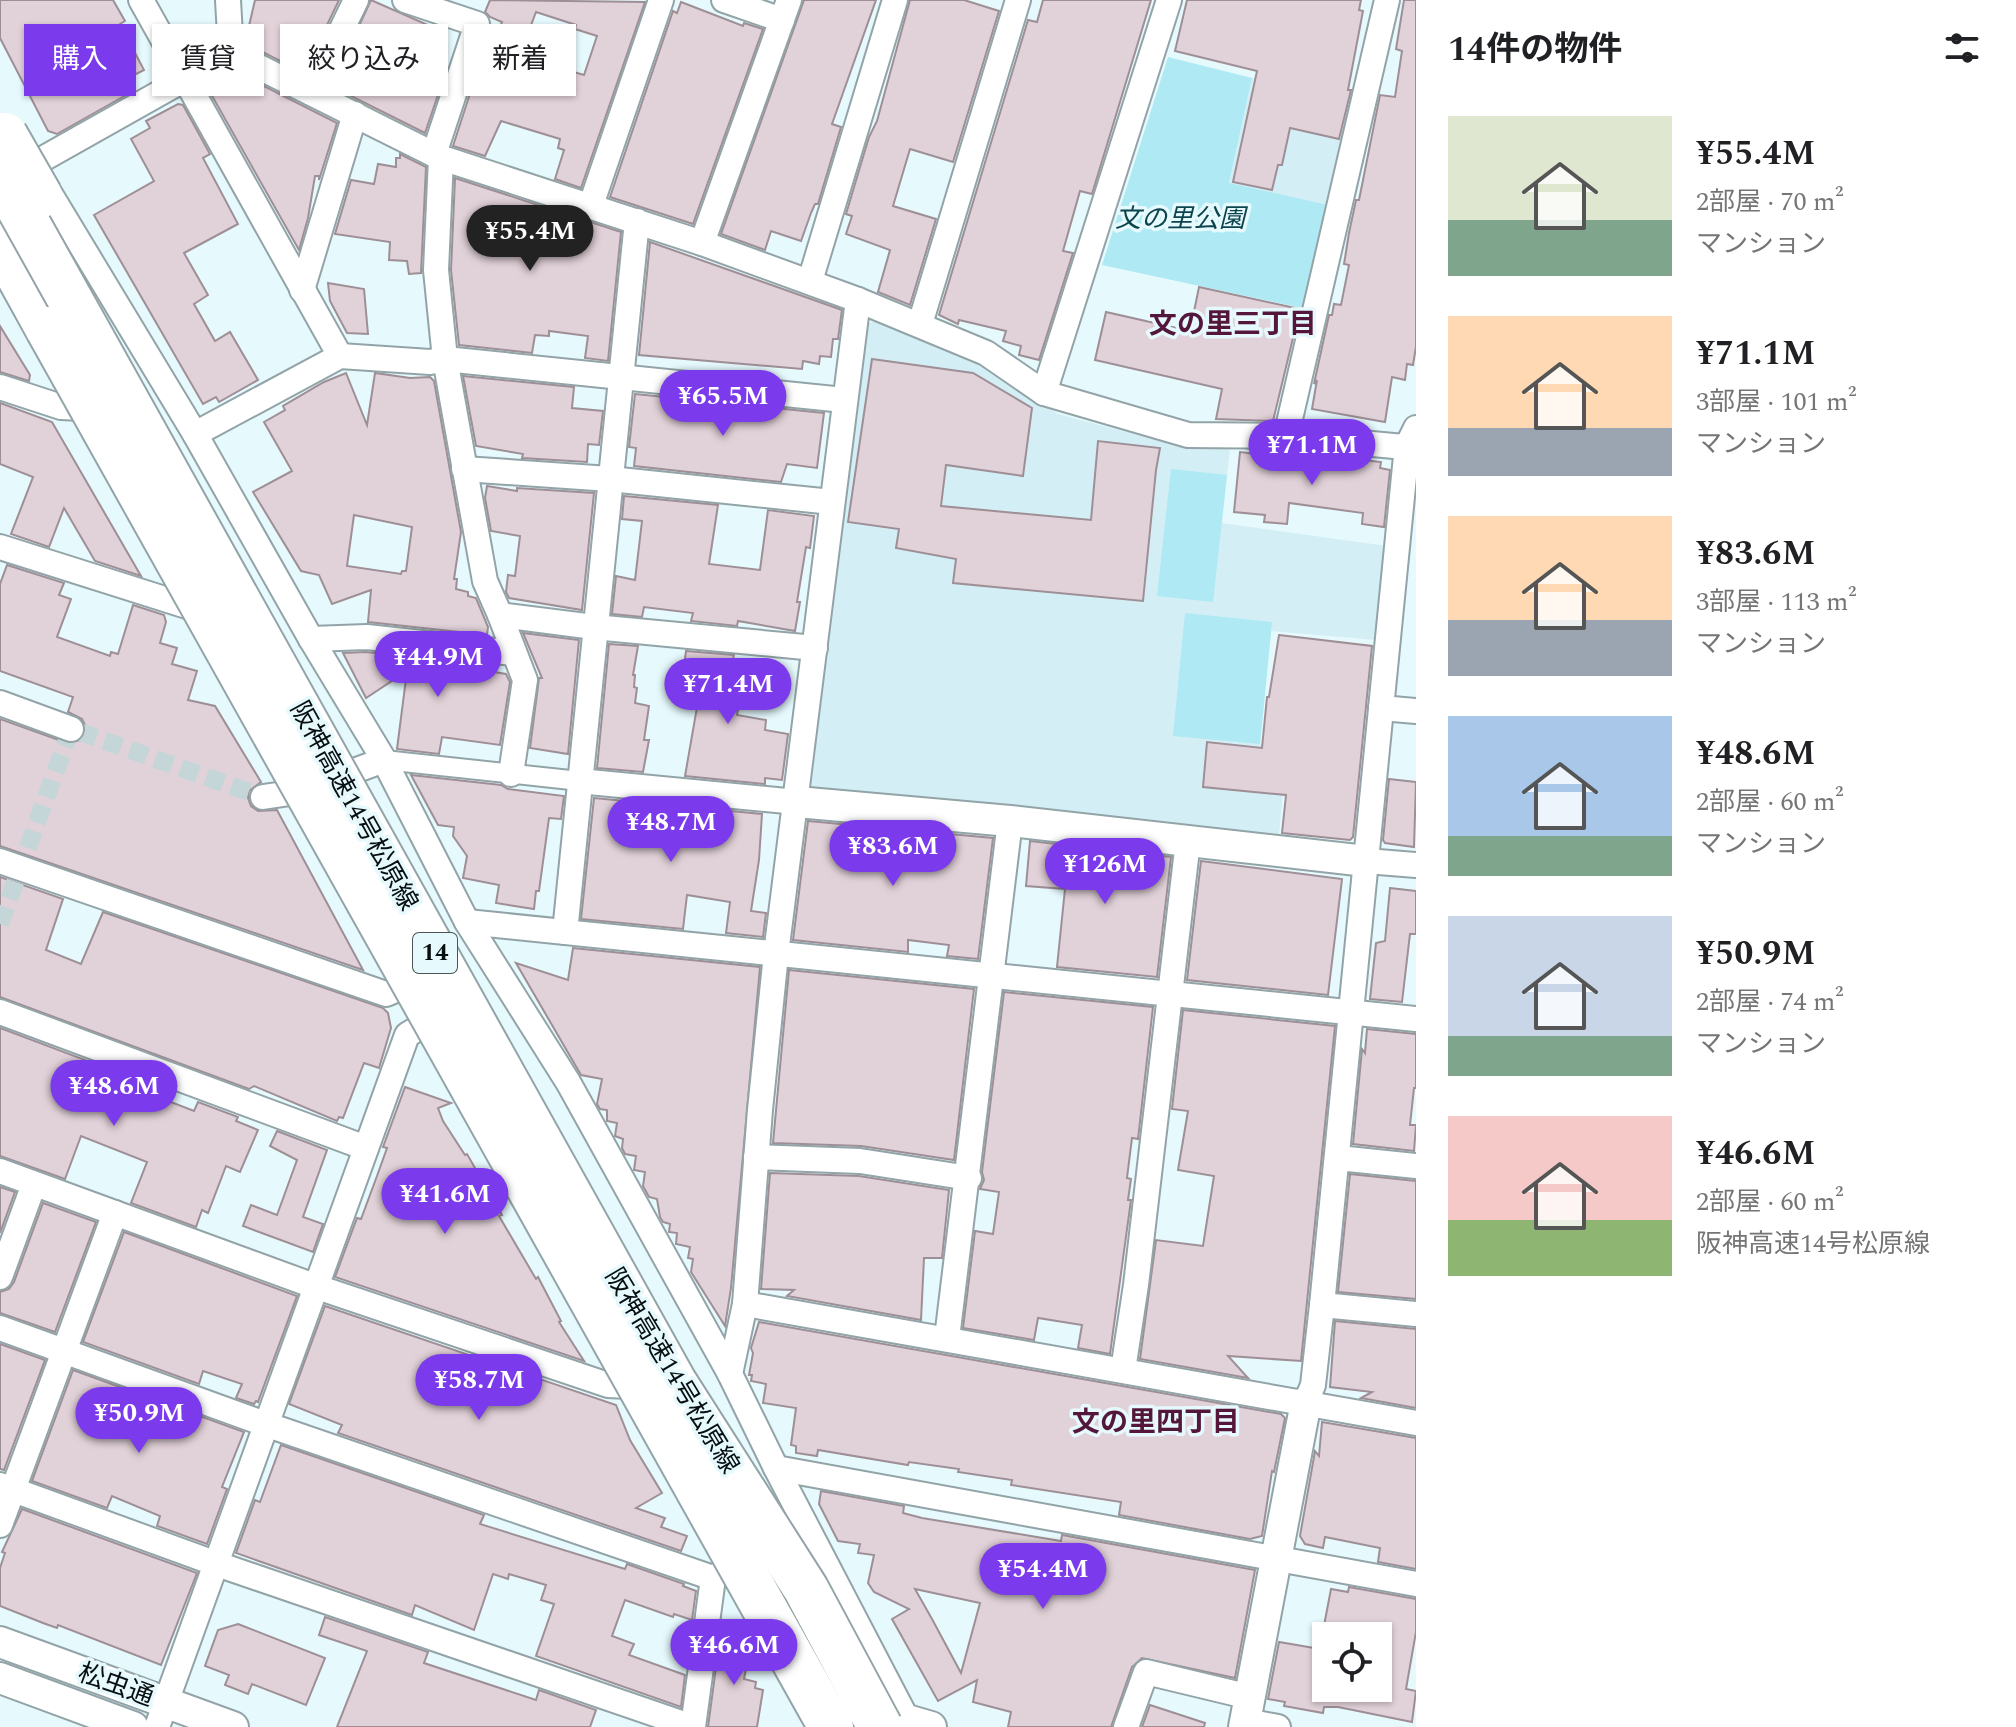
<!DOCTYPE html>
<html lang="ja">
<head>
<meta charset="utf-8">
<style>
  body { margin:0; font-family:Spectral,"Noto Sans JP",serif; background:#f2f2f2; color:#202124; height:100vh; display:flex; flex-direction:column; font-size:30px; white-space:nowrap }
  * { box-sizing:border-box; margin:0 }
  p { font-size:26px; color:#757577 }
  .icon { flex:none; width:44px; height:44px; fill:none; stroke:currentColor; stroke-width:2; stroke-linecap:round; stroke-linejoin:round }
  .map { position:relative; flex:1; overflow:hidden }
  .panel { display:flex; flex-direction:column; background:#fff; width:600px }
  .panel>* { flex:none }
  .guide { position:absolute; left:24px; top:24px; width:760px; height:72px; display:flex; gap:16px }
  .buttons { position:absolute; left:1312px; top:1622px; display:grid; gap:16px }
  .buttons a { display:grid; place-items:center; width:80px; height:80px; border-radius:0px; background:#fff; box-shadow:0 2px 6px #0004; font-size:40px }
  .price { position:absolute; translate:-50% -68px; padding:0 18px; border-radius:28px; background:#7c3aed; color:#fff; font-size:26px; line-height:52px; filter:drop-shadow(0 2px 4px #0008) }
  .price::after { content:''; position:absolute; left:50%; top:48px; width:24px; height:18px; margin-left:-12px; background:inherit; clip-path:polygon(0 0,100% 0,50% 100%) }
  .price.active { background:#222; color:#fff }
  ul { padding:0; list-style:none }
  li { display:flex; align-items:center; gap:24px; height:200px; padding:0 32px }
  li span { display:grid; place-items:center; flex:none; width:224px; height:160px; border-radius:0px; color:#555 }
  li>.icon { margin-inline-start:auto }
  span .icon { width:96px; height:96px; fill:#fffc; stroke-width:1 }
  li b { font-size:34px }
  h2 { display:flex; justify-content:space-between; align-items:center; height:96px; padding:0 32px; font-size:34px }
  .chip { padding:0 28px; border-radius:0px; background:#fff; box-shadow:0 2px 6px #0004; font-size:28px; line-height:72px }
  .chip.active { background:#7c3aed; color:#fff }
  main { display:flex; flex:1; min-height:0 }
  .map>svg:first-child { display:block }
  .built { fill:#d3eff5 }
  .green { fill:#aee9f4 }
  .building { fill:#e1d1d8; stroke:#9e8f96; stroke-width:2; fill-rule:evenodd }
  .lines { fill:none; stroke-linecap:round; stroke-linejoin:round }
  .pedestrian-tunnel { stroke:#c5d6d9; stroke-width:18; stroke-dasharray:18 9; stroke-linecap:butt }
  .pedestrian-casing { stroke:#92a4a7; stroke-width:22 }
  .minor-casing { stroke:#92a4a7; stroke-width:28 }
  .tertiary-casing { stroke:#92a4a7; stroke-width:34 }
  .motorway-casing { stroke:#92a4a7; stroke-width:48 }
  .pedestrian { stroke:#fff; stroke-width:18 }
  .minor { stroke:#fff; stroke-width:24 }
  .tertiary { stroke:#fff; stroke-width:30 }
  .motorway { stroke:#fff; stroke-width:44 }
  .motorway-bridge-casing { stroke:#92a4a7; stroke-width:48; stroke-linecap:butt }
  .motorway-bridge { stroke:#fff; stroke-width:44 }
  .labels { text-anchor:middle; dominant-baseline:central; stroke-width:7; stroke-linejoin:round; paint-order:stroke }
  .shield { fill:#e6f9fd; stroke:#4b5557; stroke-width:2 }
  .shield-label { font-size:24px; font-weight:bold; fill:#080f10 }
  .park-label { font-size:26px; font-style:italic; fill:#0c444d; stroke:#e6f9fd }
  .street-label { font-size:26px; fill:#080f10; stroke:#e6f9fd }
  .neighbourhood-label { font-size:28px; font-weight:bold; fill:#54173b; stroke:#e6f9fd }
</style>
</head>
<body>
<main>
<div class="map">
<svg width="1416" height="1727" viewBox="0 0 1416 1727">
  <rect width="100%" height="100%" fill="#e6f9fd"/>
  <g class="built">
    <path d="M1252,78l102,21 -26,106 -99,-21z"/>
    <path d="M881,319l84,31 93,64 128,34h44l-8,75 165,23 -10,94 -106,-9 -11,113 27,4 -8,87 -464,-44 -9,-14 57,-452z"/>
  </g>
  <g class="green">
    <path d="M1168,57l84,21 -23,105 99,22 -21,104 -205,-44z"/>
    <path d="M1171,469l56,6 -14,127 -56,-6z"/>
    <path d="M1185,613l87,9 -12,122 -87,-8z"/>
  </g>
  <g class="building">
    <path d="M0,0h113l12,21 -5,3 24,46 -16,8 7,12 -78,44 -9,-3 -48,-93z"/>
    <path d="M255,0h84l-35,73 -59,-30z"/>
    <path d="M371,0l75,33 -18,44 15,3 -18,53 -94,-47z"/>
    <path d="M490,0l155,2 -64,186 -26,-9 9,-29 -6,-2 2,-9 -59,-18 -16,35 -32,-10 25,-77 4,1 20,-48 -12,-5 -5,-5zM536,12l40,13 -1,4 22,7 -13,39 -10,-3 -1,6 -55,-18z"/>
    <path d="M804,0h72l-44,124 9,3 -23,77h-3l-4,9 -10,28 -30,-10 -6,19 -44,-16z"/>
    <path d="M910,0h54l35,11 -46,151 -43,-13 -17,57 43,13 -26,86 -32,-13 12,-42 -44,-16 6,-18 -6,-2 23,-77 8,-16z"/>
    <path d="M1043,0h108l-59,194 -12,-3 -17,60 10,2 -34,107 -20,-5 2,-9 -18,-5 3,-10 -47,-11 -1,4 -19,-9 89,-295 9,2z"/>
    <path d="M1187,0h174l-2,10 4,1 -15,79h3l-12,49 -49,-11 -8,37h-4l-6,25 -39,-8 24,-111 -82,-20z"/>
    <path d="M1404,0h12v347l-3,18 -6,-1 -2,16 -13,-3 -7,45 -73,-13 5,-29 -3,4 15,-69h3l2,-11 7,1 8,-40 -5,-1 5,-31 7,-33h3l21,-105 15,2 7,-46 -6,-2z"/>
    <path d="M681,2l62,24 1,-3 19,6 -70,195 -83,-27 63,-186 4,2z"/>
    <path d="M234,71l103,52 -18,57v-4h-4l-7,42 -9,32 -88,-156 11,-16 6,4z"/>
    <path d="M178,104l5,1 27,49 -7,4 35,66 -54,29 24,42 -14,9 21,37 15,-9 28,48 -39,22 -3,-5 -13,7 -109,-189 60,-34 -23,-42 19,-11 -4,-7z"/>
    <path d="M400,154l26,13 -5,106 -12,1 -2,-13 -18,-1 1,-18 -55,-8 16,-54 23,4 4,-20 18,3v-9h4z"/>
    <path d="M455,178l166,54 -13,129 -23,-3 3,-22 -39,-5v5l-14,-1 -3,18 -73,-8 -8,-75z"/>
    <path d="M650,242l192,68 -4,29h-5l-2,18 -11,-1 -1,8 -16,-3 -1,8 -163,-14z"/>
    <path d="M328,283l36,6 4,45 -21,-1 -17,-32z"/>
    <path d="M1199,287l101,22 -27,112 -57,-2 6,-30 -127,-29 11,-48 84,19z"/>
    <path d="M0,326l30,49 -1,6 -29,-9z"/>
    <path d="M872,359l101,14 59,35 -9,68 -77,-11 -5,41 150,14 7,-79 62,7 -4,22 -13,131 -190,-18 3,-24 -60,-11 3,-19 -51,-7z"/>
    <path d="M346,373l21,52 8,-52 35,5 20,-1 4,4 27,151 -7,47h3l-1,10 12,3v4l8,2 12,29 -1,8 -119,-13 3,-32 -39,14 -13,-29 -18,-4 -48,-79 39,-21 -28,-49 21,-12 -2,-4 41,-24zM354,515l58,12 -6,44h-4l-1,3 -54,-8z"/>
    <path d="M463,376l111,11 -2,21 31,3 -4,34 -11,-1 -1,18 -65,-4 1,-4 -47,-8z"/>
    <path d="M635,394l189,19 -7,55 -30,-4 -6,18 -147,-16 2,-18 -7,-1z"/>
    <path d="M0,403l52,19 89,154 -46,-15 -31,-53 -15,39 -38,-13 22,-57 -33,-13z"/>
    <path d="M1240,452l24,3 -1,7 40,7 2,-16 76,9 -1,6 10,2 -6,57 -22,-3 1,-11 -74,-10 -2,21 -23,-2 1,-7 -31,-3z"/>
    <path d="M487,486l30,5v-3l77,5 -12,117 -73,-12 -3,-6 2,-17 7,1 5,-40 -29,-5 -6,-33z"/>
    <path d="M624,496l94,9 -9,59 51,6 8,-60 46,6 -4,32 -4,-1 -9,55h3l-5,29 -57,-10 -1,5 -46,-5 2,-8 -49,-6 -2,10 -30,-3 4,-38 19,4 7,-59 -20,-2z"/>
    <path d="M7,565l57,18 -5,12 12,4 -14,38 53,19 1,-4 7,2 15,-49 31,10 2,7 -6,21 17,5 -5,16 25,7 -9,29 27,6 46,76 -12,9 -1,7 3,8 7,5 19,-1 86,160 -363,-124v-127l67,24 14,-3 5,-13 -4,-8 -14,-7 5,-15 -73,-26v-87z"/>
    <path d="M523,633l56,7 -11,114 -38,-6 9,-70h3z"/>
    <path d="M1279,635l93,11 -19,191 -3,3 -68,-7 4,-38 -83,-8 4,-45 55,6 5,-51h2z"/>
    <path d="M609,644l29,2 -5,29h2l-1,12 3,1 -2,15 14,3 -5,34h5l-6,32 -46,-4z"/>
    <path d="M686,651l48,4 -1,4 13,2 -9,54 29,5 -1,10 23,4 -6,46 -17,-2v6l-80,-8 15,-86 -19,-3z"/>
    <path d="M366,652l117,13 -1,5 24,4 4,8 -10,63 -58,-8 -3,17 -42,-5 10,-78 -41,27 -23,-45z"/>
    <path d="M411,775l90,10 7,4 56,7 -3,23 -12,-1 -10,73h-3l-2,18 -38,-6 3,-18 -36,-7 4,-22 -14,-20 1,-9 -16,-2z"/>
    <path d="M1389,779l27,3 -2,65 -29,-4 -2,-3z"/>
    <path d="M594,798l168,16 -3,46 -8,51 15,2 -3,24 -37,-4 4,-31 -43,-7 -4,34 -102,-10z"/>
    <path d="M808,821l185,17 -15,121 -31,-3 2,-11 -41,-5v12l-115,-12z"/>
    <path d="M1030,841l141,16 -14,120 -100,-10 8,-78 -39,-3z"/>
    <path d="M1201,861l141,18 -14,116 -141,-15z"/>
    <path d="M0,877l63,22 -17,51 35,14 22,-52 280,96 5,5 3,15 -12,40 -15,-5 -21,55 -4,-1 -2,4 -83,-35 -5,3 -249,-92z"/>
    <path d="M1390,888l26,3v43h-6l-8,68 -32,-3 6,-56 9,-2z"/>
    <path d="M573,948l187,19 -29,321 -6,38 -34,-54 2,-13 -5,-1 2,-11 -14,-3 1,-11 -8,-1 1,-8 -7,-2 -3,-5 -3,-18 -8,-2 -6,-11 2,-14 -11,-2 2,-14 -11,-2 -3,-6 1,-9 -8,-3 2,-13 -10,-2v-11l-7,-1 -3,-5 5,-25 -21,-4 -65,-112 52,17z"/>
    <path d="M789,970l185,19 -20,171 -93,-14 -88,-3z"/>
    <path d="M1004,992l149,15 -15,132 -6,-1 -5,40 4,1 -3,21h3l-21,154 -32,-6 4,-23 -44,-7 -4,22 -71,-12 12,-97 18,3 6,-42 -19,-3 4,-9 -2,-8z"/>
    <path d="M1183,1010l152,16 -34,335 -73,-5 20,22 -108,-19 16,-119 47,6 11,-70 -36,-6 10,-59 -16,-2z"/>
    <path d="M0,1028l109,41 -3,8 88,34 4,-9 40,15 -2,4 22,9 -18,42 -14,-6 -18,47 -6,-3 -6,17 -65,-24 16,-41 -66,-26 -16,43 -65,-23z"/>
    <path d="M1367,1029l49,5v54h-2l-4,37h6l-2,26 -61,-7 9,-95 3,4z"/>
    <path d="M405,1087l46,16 -13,5 5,13 22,34 2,-1 35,61 -3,1 37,63 2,-2 23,44 -2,1 25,39 -249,-84 22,-59 4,1 16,-43 10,-28 -4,-1z"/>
    <path d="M277,1131l50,19 -24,67 20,7 -10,28 -70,-26 8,-21 26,10 20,-55 -27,-14z"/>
    <path d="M770,1173l89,3 90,14 -7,68h-18l-3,62 -134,-24 7,-6 -33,-1z"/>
    <path d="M1350,1174l66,7v118l-78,-7z"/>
    <path d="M0,1187l15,5 -15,41z"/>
    <path d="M43,1203l53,19 -41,110 -55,-19v-21l9,-3 5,-7z"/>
    <path d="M124,1232l173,64 -39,106 -2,-1 -2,3 -18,-6 6,-14 -39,-13 -4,13 -116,-42z"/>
    <path d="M325,1306l291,99 14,35 32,53 -26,15 29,10 -4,9 26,9 -6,15 -343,-118 4,-8 -53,-21z"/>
    <path d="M1335,1321l81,8v79l-55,-10 11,-6 -42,-5z"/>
    <path d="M759,1322l522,92 4,4 -11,54 -2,-1 -10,65 -12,3 -131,-24 2,-13 -110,-17 1,-5 -54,-8 1,-3 -50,-7 -1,3 -90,-15 -1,6 -21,-3v-7l-5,-1 5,-37 -33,-5 3,-19 -15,-3 1,-6h-3l4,-22 -2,-5z"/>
    <path d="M0,1344l45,16 -41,110 -4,-1z"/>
    <path d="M73,1370l171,62 -22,55 5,2 -20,55 -50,-18 3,-10 -48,-20 -5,12 -75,-27z"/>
    <path d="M1322,1422l94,16v131l-38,-7 2,-14 -55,-11 -2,11 -18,-4 -5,-8 15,-85 4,5z"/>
    <path d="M281,1445l203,70 -4,9 145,45 2,-5 57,20 -1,2 13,5 -4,29 -18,-6 -1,3 -48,-17 -13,36 22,8 -5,11 56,20 -4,32 -145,-51 18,-52 -13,-4 5,-15 -37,-11 -1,5 -15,-5 -19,56 -59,-25 -3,10 -176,-62 19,-53 5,2z"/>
    <path d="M821,1491l83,15 -1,7 19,5 139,23 1,-6 193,35 -20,108 -93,-20 -10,9 -21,60h-103l3,-15 -38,-10 4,-22 -39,21 -46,-82 17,-10 -35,-17 -6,-9 6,-28 -16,-2 2,-9 -22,-3 -19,-37zM915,1589l65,14 -19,70 -29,-54z"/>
    <path d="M22,1509l175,64 -36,92 -103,-40 -1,3 -14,-5 -43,-17v-38l5,-15 -3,-1z"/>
    <path d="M1349,1587l67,12v33l-10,57 10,2 -4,31 -74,-15h-14l-1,6 -39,-7 1,-4 -17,-3 11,-57 47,8v38h52v-52h-56l9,-47 17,3z"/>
    <path d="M325,1617l103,35 -4,11 112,37 3,-10 57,20 -6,17h-253l30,-76 -48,-16z"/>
    <path d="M238,1624l87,34 -19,47 -54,-21 -4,10 -23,-9 4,-10 -24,-9 13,-36z"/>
    <path d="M721,1630l15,2 12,26 -4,21 12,3 -1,6 8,2 -6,37h-49z"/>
    <path d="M1150,1705l55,18 -1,4h-62z"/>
  </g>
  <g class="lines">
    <path class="pedestrian-tunnel" d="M0,924l71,-195 192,68"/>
    <defs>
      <path id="pedestrian" d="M384,760l205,22"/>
      <g id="minor">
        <path d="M141,0l199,356"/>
        <path d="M228,0l3,53"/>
        <path d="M405,0l72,24 -43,130"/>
        <path d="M724,0l58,20"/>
        <path d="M231,53l208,104 263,86 156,57 128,53 58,40 144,42 98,1 130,12"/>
        <path d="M311,93l45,-93"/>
        <path d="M441,158l-5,112 9,89 40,222 15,34 25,65 -14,94"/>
        <path d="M32,165l199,-112"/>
        <path d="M41,179l154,255 116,205 73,121 83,162 101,160 162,292 46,94 135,259"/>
        <path d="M591,205l70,-205"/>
        <path d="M702,243l87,-243"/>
        <path d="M810,281l85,-281"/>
        <path d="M302,290l53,-176"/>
        <path d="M920,324l98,-324"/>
        <path d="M0,387l61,20 20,1"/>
        <path d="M1044,393l125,-393"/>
        <path d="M195,434l145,-78 90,6 15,-3 399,41"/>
        <path d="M1286,436l101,-436"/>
        <path d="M464,469l146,10 222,23"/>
        <path d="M0,547l193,61"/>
        <path d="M500,615l94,12 221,21"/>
        <path d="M311,639l56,-2 147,16"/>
        <path d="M0,703l71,26"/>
        <path d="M1381,708l35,3"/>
        <path d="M589,782l208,20"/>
        <path d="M263,797l34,-5 87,-32"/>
        <path d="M0,861l386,133 19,-8"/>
        <path d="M1366,861l50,4"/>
        <path d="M467,922l949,97"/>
        <path d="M565,932l72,-711"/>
        <path d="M0,1012l366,136"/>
        <path d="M756,1157l104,4 109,17"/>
        <path d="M1338,1158l78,8"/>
        <path d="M0,1171l317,116 291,98 20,1"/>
        <path d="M0,1277l34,-93"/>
        <path d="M745,1304l671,119"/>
        <path d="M1322,1305l94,9"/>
        <path d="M0,1328l268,97 445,153 18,-11 8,-17"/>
        <path d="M947,1338l63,-517"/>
        <path d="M1123,1370l13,-85 52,-444"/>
        <path d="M730,1374l15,-70 15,-194 16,-156 82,-654"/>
        <path d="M1306,1402l7,-17 9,-80 85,-859 9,-18"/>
        <path d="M776,1468l640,116"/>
        <path d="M0,1485l217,79 476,163"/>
        <path d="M0,1525l115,-312"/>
        <path d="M1246,1721l32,6"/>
        <path d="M157,1727l250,-692 18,-11"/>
        <path d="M693,1727l20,-149"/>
        <path d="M1126,1727l20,-55 104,25"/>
      </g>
      <g id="tertiary">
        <path d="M797,802l213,19 356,40"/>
        <path d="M0,1642l233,85"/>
        <path d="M0,1678l133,49"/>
        <path d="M907,1720l24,7"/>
        <path d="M1244,1727l62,-325"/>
      </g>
      <path id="motorway" d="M0,242l48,87"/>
    </defs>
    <use href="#pedestrian" class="pedestrian-casing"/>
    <use href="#minor" class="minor-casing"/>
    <use href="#tertiary" class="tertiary-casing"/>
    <use href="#motorway" class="motorway-casing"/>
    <use href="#pedestrian" class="pedestrian"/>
    <use href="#minor" class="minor"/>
    <use href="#tertiary" class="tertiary"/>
    <use href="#motorway" class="motorway"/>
    <defs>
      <g id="motorway-bridge">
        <path d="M5,135l35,61"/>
        <path d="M0,174l674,1208 132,207 74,138"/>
        <path d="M48,329l783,1398"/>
      </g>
    </defs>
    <use href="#motorway-bridge" class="motorway-bridge-casing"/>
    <use href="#motorway-bridge" class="motorway-bridge"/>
  </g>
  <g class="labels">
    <rect class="shield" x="413" y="933" width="44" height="40" rx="6"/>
    <g class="shield-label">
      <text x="435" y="953">14</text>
    </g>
    <g class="park-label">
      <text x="1180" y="219">文の里公園</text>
    </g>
    <g class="street-label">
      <text transform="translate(354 806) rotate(61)">阪神高速14号松原線</text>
      <text transform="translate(672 1371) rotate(59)">阪神高速14号松原線</text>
      <text transform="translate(116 1685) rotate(20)">松虫通</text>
    </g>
    <g class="neighbourhood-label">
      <text x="1233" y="324">文の里三丁目</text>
      <text x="1156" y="1422">文の里四丁目</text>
    </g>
  </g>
</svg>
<div class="buttons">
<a><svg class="icon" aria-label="locate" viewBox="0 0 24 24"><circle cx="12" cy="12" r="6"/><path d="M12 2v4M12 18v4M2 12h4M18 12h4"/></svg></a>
</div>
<b class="price active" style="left:530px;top:273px">¥55.4M</b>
<b class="price" style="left:723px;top:438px">¥65.5M</b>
<b class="price" style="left:1312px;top:487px">¥71.1M</b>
<b class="price" style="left:438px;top:699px">¥44.9M</b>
<b class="price" style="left:728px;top:726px">¥71.4M</b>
<b class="price" style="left:671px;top:864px">¥48.7M</b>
<b class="price" style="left:893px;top:888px">¥83.6M</b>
<b class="price" style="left:1105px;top:906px">¥126M</b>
<b class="price" style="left:114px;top:1128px">¥48.6M</b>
<b class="price" style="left:445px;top:1236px">¥41.6M</b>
<b class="price" style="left:479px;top:1422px">¥58.7M</b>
<b class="price" style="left:139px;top:1455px">¥50.9M</b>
<b class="price" style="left:1043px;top:1611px">¥54.4M</b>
<b class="price" style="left:734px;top:1687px">¥46.6M</b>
<div class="guide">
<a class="chip active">購入</a>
<a class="chip">賃貸</a>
<a class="chip">絞り込み</a>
<a class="chip">新着</a>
</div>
</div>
<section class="panel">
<h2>14件の物件<svg class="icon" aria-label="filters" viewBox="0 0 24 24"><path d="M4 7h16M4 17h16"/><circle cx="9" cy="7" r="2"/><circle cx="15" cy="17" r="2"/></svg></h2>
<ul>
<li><span style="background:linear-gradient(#dfe7d0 65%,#7fa58c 0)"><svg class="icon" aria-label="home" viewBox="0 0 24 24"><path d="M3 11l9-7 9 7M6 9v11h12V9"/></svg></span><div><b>¥55.4M</b><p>2部屋 · 70 m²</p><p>マンション</p></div></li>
<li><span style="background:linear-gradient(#ffd9b3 70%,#9aa5b1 0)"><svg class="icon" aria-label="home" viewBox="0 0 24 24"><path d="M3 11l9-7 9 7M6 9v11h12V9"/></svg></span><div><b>¥71.1M</b><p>3部屋 · 101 m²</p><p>マンション</p></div></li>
<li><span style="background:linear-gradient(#ffd9b3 65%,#9aa5b1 0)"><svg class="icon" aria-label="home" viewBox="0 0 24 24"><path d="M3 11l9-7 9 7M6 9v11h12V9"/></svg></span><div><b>¥83.6M</b><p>3部屋 · 113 m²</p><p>マンション</p></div></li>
<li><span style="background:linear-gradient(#a9c7e8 75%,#7fa58c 0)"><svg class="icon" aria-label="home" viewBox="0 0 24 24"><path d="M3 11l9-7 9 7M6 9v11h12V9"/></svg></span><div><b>¥48.6M</b><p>2部屋 · 60 m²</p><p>マンション</p></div></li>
<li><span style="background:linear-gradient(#c9d6e8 75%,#7fa58c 0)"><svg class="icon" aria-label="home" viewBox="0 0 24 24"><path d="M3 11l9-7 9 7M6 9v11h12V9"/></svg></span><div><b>¥50.9M</b><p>2部屋 · 74 m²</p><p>マンション</p></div></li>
<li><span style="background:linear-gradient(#f6c9c9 65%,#8fb573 0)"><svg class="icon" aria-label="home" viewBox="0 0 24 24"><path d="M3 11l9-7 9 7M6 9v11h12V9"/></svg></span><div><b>¥46.6M</b><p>2部屋 · 60 m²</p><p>阪神高速14号松原線</p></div></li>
</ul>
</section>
</main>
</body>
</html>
